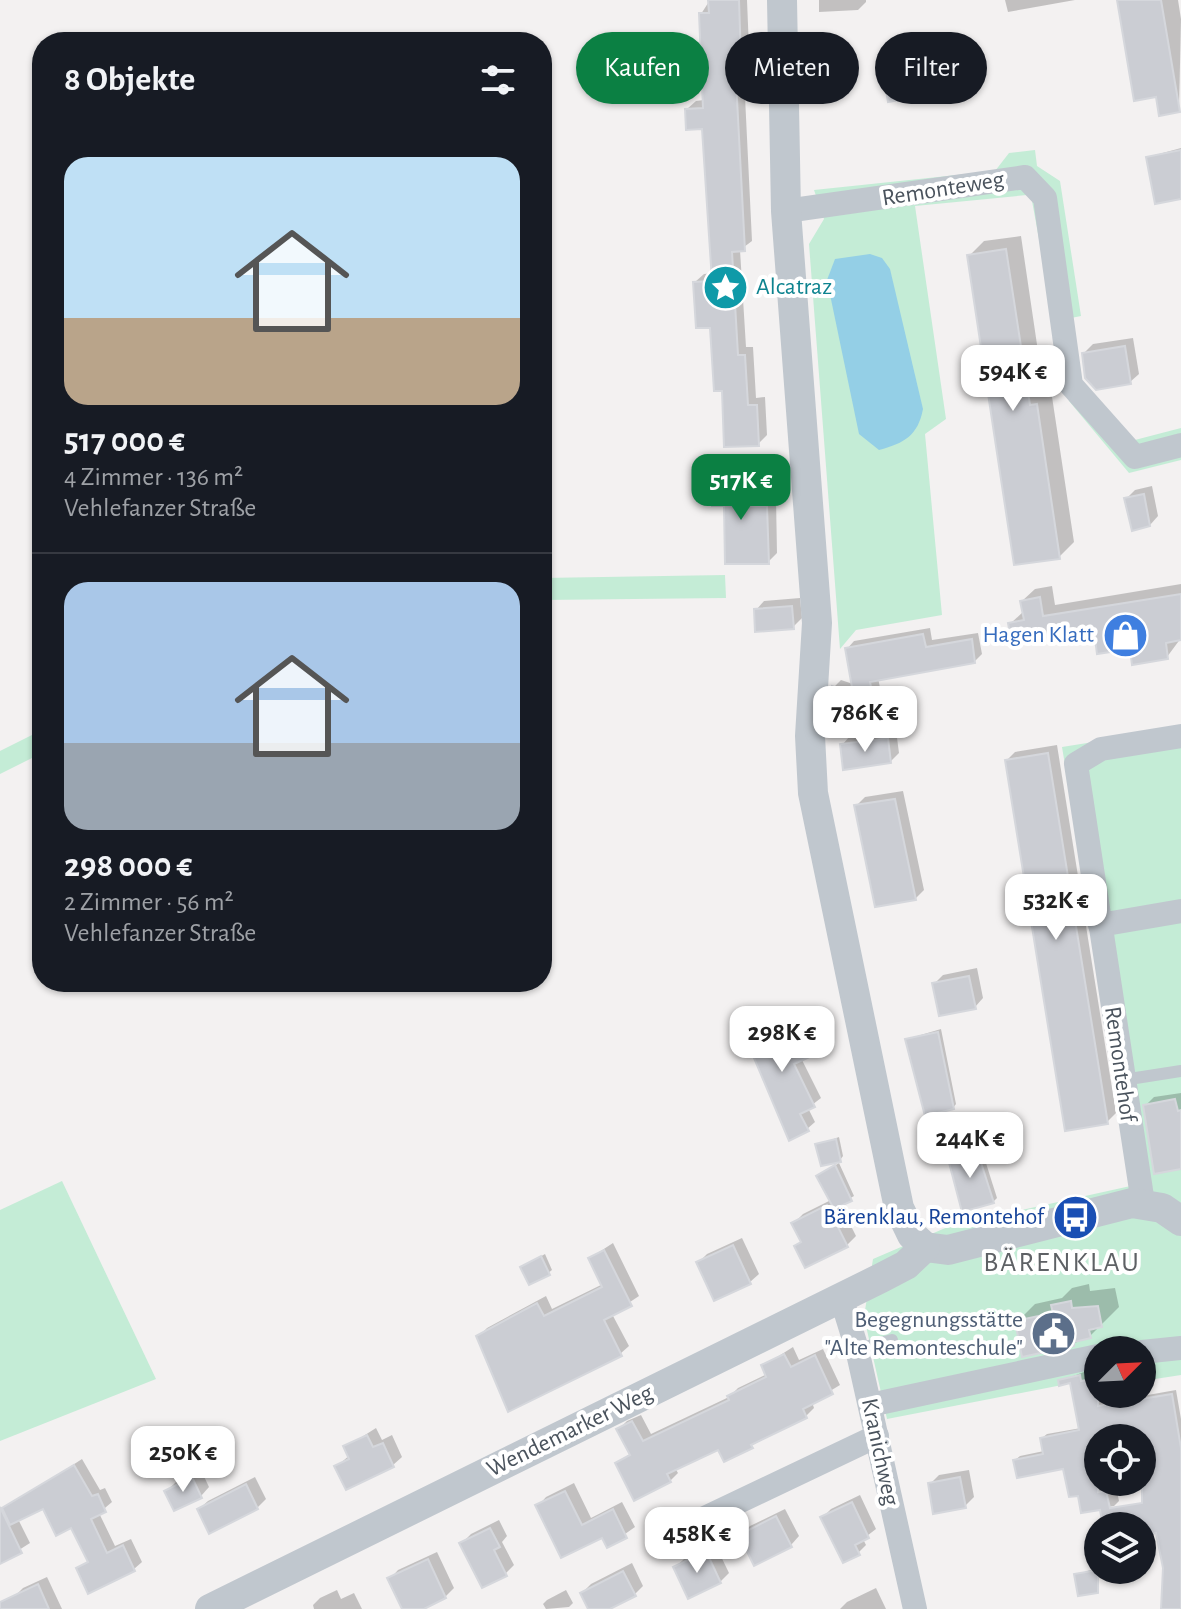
<!DOCTYPE html>
<html lang="de">
<head>
<meta charset="utf-8">
<style>
  body { margin:0; font-family:"Alegreya Sans",sans-serif; background:#20242c; color:#f1f3f6; height:100vh; display:flex; flex-direction:column; font-size:30px; white-space:nowrap }
  * { box-sizing:border-box; margin:0 }
  p { font-size:26px; color:#9ea1a6 }
  .icon { flex:none; width:44px; height:44px; fill:none; stroke:currentColor; stroke-width:2; stroke-linecap:round; stroke-linejoin:round }
  .map { position:relative; flex:1; overflow:hidden }
  .drawer { position:absolute; left:32px; top:32px; width:520px; height:960px; display:flex; flex-direction:column; background:#171b24; border-radius:32px; box-shadow:0 2px 6px #0004 }
  .drawer>* { flex:none }
  .guide { position:absolute; left:576px; top:32px; width:484px; height:72px; display:flex; gap:16px }
  .needle { width:52px; rotate:66deg }
  .buttons { position:absolute; left:1084px; top:1336px; display:grid; gap:16px }
  .buttons a { display:grid; place-items:center; width:72px; height:72px; border-radius:50%; background:#171b24; box-shadow:0 2px 6px #0004; font-size:40px }
  .price { position:absolute; translate:-50% -68px; padding:0 18px; border-radius:16px; background:#fff; color:#222; font-size:26px; line-height:52px; filter:drop-shadow(0 2px 4px #0008) }
  .price::after { content:''; position:absolute; left:50%; top:48px; width:24px; height:18px; margin-left:-12px; background:inherit; clip-path:polygon(0 0,100% 0,50% 100%) }
  .price.current { background:#0b8043; color:#fff }
  ul { padding:0; list-style:none }
  li { display:grid; align-content:center; gap:16px; height:424px; padding:0 32px }
  li+li { border-top:2px solid #363941 }
  li span { display:grid; place-items:center; height:248px; border-radius:24px; color:#555 }
  li>.icon { margin-inline-start:auto }
  span .icon { width:144px; height:144px; fill:#fffc; stroke-width:1 }
  li b { font-size:34px }
  h2 { display:flex; justify-content:space-between; align-items:center; height:96px; padding:0 32px; font-size:34px }
  .pill { padding:0 28px; border-radius:36px; background:#171b24; box-shadow:0 2px 6px #0004; font-size:28px; line-height:72px }
  .pill.current { background:#0b8043; color:#fff }
  .map>svg:first-child { display:block }
  .green { fill:#c4ecd6 }
  .water { fill:#94cfe6 }
  .shadow { fill:#0003 }
  .building { fill:#cbcdd3; stroke:#d5d7dc; stroke-width:2; fill-rule:evenodd }
  .lines { fill:none; stroke-linecap:round; stroke-linejoin:round }
  .service { stroke:#c0c7ce; stroke-width:12 }
  .minor { stroke:#c0c7ce; stroke-width:24 }
  .tertiary { stroke:#c0c7ce; stroke-width:30 }
  .labels { text-anchor:middle; dominant-baseline:central; stroke-width:8; stroke-linejoin:round; paint-order:stroke }
  .street-label { font-size:24px; fill:#4a535d; stroke:#fff }
  .culture-label { font-size:24px; fill:#0d838f; stroke:#fff; text-anchor:start }
  .shop-label { font-size:24px; fill:#366cbe; stroke:#fff; text-anchor:end }
  .transit-label { font-size:24px; fill:#164399; stroke:#fff; text-anchor:end }
  .service-label { font-size:24px; fill:#4e5e75; stroke:#fff; text-anchor:end }
  .quarter-label { font-size:28px; letter-spacing:2px; fill:#5e6165; stroke:#fff }
</style>
</head>
<body>
<div class="map">
<svg width="1181" height="1609" viewBox="0 0 1181 1609">
  <rect width="100%" height="100%" fill="#f3f1f1"/>
  <g class="green">
    <path d="M1035,150l2,16 23,15 21,135 -10,2 10,71 50,52 50,-13v32l-52,13 -60,-72 -37,-200 -5,-6 -112,11 31,213 -21,15 17,181 -86,15 -16,19 -31,-405 15,-25 -10,-29 181,-19 14,-18z"/>
    <path d="M725,575l1,23 -184,2v-22z"/>
    <path d="M1181,728v647l-39,6v-31h-44v28l-211,41 -23,-102 9,-58 77,-33 185,-41 -73,-438z"/>
    <path d="M42,730v23l-42,21v-23z"/>
    <path d="M62,1181l94,198 -156,62v-231z"/>
  </g>
  <path class="water" d="M870,254l12,4 8,11 33,140c-5,26 -18,34 -44,41l-20,-16 -32,-154 8,-21z"/>
  <g class="shadow">
    <path d="M710,0h37l2,49 -6,6 9,186 -12,9 6,97h7l3,51 9,-1 2,38 -9,9 -34,-55 -12,-64 -17,-43 9,-8 10,-1 -10,-146 -17,-18 9,-8 8,-1 -3,-86z"/>
    <path d="M819,0h47v2l-8,8 -39,2z"/>
    <path d="M1005,0h70l-67,12z"/>
    <path d="M1119,0h59l3,19 -2,91 -22,-15z"/>
    <path d="M931,63l4,21 -9,9 -40,-15 9,-9z"/>
    <path d="M1181,148v49l-33,-40z"/>
    <path d="M1021,236l23,156 7,-2 23,152 -15,15 -90,-301 15,-15z"/>
    <path d="M1133,338l6,36 -9,8 -46,-29 9,-9z"/>
    <path d="M722,464h25l1,34h28l1,55 -9,9 -42,-58 -13,-31z"/>
    <path d="M1152,486l6,30 -8,9 -24,-26 9,-9z"/>
    <path d="M1181,584v54l-14,19 -36,-10 -36,-20 -85,-3 14,-13 -2,-10 13,-12 17,-3 3,19z"/>
    <path d="M800,598l2,20 -9,9 -37,-17 8,-9z"/>
    <path d="M930,628l2,12 46,-7 4,21 -8,8 -96,16 8,39 -7,7 -47,-16 2,-21 7,-7 12,4 -6,-35 7,-8z"/>
    <path d="M896,730l3,23 -9,9 -48,-17 8,-9z"/>
    <path d="M1057,745l59,368 -9,9 -100,-362 8,-8z"/>
    <path d="M903,791l21,99 -9,9 -59,-93 9,-9z"/>
    <path d="M977,968l6,30 -8,9 -41,-23 9,-9z"/>
    <path d="M781,1012l13,28 19,-9 7,15 -19,12 20,40 -13,10 7,14 -8,7 -62,-96z"/>
    <path d="M941,1029l15,75 -3,4 -46,-69z"/>
    <path d="M1181,1093v74l-36,-61 9,-9z"/>
    <path d="M839,1137l4,19 -3,4 -23,-15z"/>
    <path d="M980,1144l17,54 -4,4 -43,-47z"/>
    <path d="M839,1163l15,33 -14,8 16,32 -9,9 -51,1 6,-6 -8,-17 9,-9 28,-14 -13,-24z"/>
    <path d="M742,1238l17,36 -9,8 -52,-19 9,-9z"/>
    <path d="M613,1243l26,53 -27,18 17,32 -9,8 -142,-17 9,-9 59,-32 6,13 51,-25 -13,-26z"/>
    <path d="M545,1254l7,16 -4,3 -26,-6z"/>
    <path d="M1089,1284l1,7 25,-3 4,19 -29,29 -17,8 -56,-22 18,-18 27,-6 10,-10z"/>
    <path d="M793,1347l6,13 24,-11 17,36 -28,17 2,6 -8,8 -81,44 -6,-12 -44,20 3,5 -8,8 -52,-18 13,-10 -12,-24 8,-8 14,-6 10,19 78,-37 9,-9 29,-14 -4,-8z"/>
    <path d="M1084,1372l1,6 13,-2v18h9l1,8 68,-12 5,29v190h-18l2,-41 -8,-37 -15,3v-8h-37l48,-22 -11,-38v-28h-44v44h17l4,19 -5,5 -31,5 -3,-18 -15,-26 -50,-7 5,-4 24,-5 -2,-13 5,-4 34,-6 -9,-47h-12z"/>
    <path d="M376,1428l6,12 10,-5 10,22 -9,8 -46,22 -10,-21 13,-11 -4,-8z"/>
    <path d="M82,1459l18,31 5,-2 7,14 -13,11 16,33 16,-7 11,23 -8,7h-56l11,-9 -17,-34 -28,-20 -26,13 12,24 -30,19v-38l10,-4 -5,-11z"/>
    <path d="M201,1470l8,17 -8,9 -34,-5 9,-9z"/>
    <path d="M969,1470l5,27 -9,9 -35,-22 9,-9z"/>
    <path d="M255,1477l11,22 -9,9 -58,1 9,-8z"/>
    <path d="M574,1483l17,35 31,-16 13,25 -27,19 -5,-10 -65,-30 8,-9z"/>
    <path d="M860,1495l16,34 -13,10 3,6 -8,8 -35,-36 8,-8z"/>
    <path d="M785,1509l14,27 -8,9 -50,-10 9,-9z"/>
    <path d="M499,1520l8,16 -5,6 12,23 -9,9 -43,-31 9,-9z"/>
    <path d="M715,1544l14,29 -9,9 -45,-14 9,-9z"/>
    <path d="M437,1552l17,36 -9,9 -26,12h-15l-14,-30 8,-9z"/>
    <path d="M632,1563l11,23 -9,9 -28,14h-16l-8,-16 9,-9z"/>
    <path d="M1096,1568l3,19 -4,4 -19,-16z"/>
    <path d="M1102,1570h28l-27,7z"/>
    <path d="M47,1577l15,32h-42l-6,-12 9,-9z"/>
    <path d="M876,1588l10,21h-46l7,-7z"/>
    <path d="M337,1590l4,9 13,-6 8,16h-48l-1,-4 7,-7z"/>
    <path d="M566,1590l7,13 -4,4 -23,2 -3,-5 4,-4z"/>
  </g>
  <g class="building">
    <path d="M708,0h31l2,60 -6,1 10,190 -13,1 6,103h7l3,50h9l2,41 -35,1 -2,-56h-8l-4,-63h-14l-3,-46 19,-1 -10,-152 -16,1 -1,-21 18,-1 -4,-95h10z"/>
    <path d="M1117,0h44l19,112 -21,4 -3,-19 -22,4z"/>
    <path d="M922,71l5,24 -39,7 -4,-24z"/>
    <path d="M1181,150v49l-26,5 -9,-47z"/>
    <path d="M1006,249l24,156 7,-1 23,155 -46,6 -47,-310z"/>
    <path d="M1125,346l6,38 -35,6 -11,-12 -3,-25z"/>
    <path d="M739,471l1,35h27l2,58h-44l-1,-58h-12l-1,-34z"/>
    <path d="M1144,494l6,32 -18,5 -8,-33z"/>
    <path d="M1181,594v46l-15,3 2,16 -36,6 -2,-16 -33,5 -3,-24 -82,15 -4,-22 16,-3 -4,-19 20,-4 3,19z"/>
    <path d="M792,606l2,23 -39,3 -1,-23z"/>
    <path d="M923,634l3,13 46,-8 3,24 -105,19 9,44 -49,-17 2,-23 21,7 -8,-45z"/>
    <path d="M888,738l3,25 -48,7 -3,-26z"/>
    <path d="M1048,753l60,371 -43,7 -60,-371z"/>
    <path d="M895,799l21,101 -41,7 -21,-102z"/>
    <path d="M969,976l7,33 -37,7 -7,-33z"/>
    <path d="M773,1018l13,28 19,-9 9,18 -20,9 21,43 -15,7 9,17 -20,10 -46,-109z"/>
    <path d="M938,1032l16,77 -29,7 -20,-77z"/>
    <path d="M1175,1099l3,12 3,-1v59l-27,5 -11,-69z"/>
    <path d="M836,1139l5,23 -20,4 -6,-22z"/>
    <path d="M976,1147l18,56 -32,9 -15,-57z"/>
    <path d="M835,1165l17,36 -18,8 -18,-33z"/>
    <path d="M827,1205l21,42 -43,21 -11,-22 7,-4 -10,-19z"/>
    <path d="M733,1245l18,39 -37,17 -18,-39z"/>
    <path d="M604,1250l28,56 -28,14 18,36 -114,56 -32,-76 61,-33 7,13 58,-29 -14,-29z"/>
    <path d="M541,1256l9,19 -21,10 -9,-18z"/>
    <path d="M1071,1301l1,7 26,-2 4,21 -13,3 2,8 -17,4v4l-52,11 -7,-36 38,-8 -2,-8z"/>
    <path d="M784,1354l7,13 24,-12 18,39 -30,15 4,9 -56,27 2,3 -29,14 -6,-12 -51,24 4,8 -37,19 -19,-38 15,-8 -14,-26 16,-8 11,20 86,-41 -2,-4 39,-19 -5,-12z"/>
    <path d="M1080,1375l1,6 17,-3v28l74,-12 9,54v161h-20l2,-41 -7,-35 -14,3v-10h-39l-3,-16 -19,3 -3,-17 -9,1 -6,-28 -46,9 -4,-18 30,-6 -3,-16 39,-8 -9,-47 -11,3 -1,-6zM1098,1438h44v65l-32,5 -4,-17 -8,1z"/>
    <path d="M367,1435l6,12 10,-4 11,24 -48,23 -12,-24 15,-7 -6,-13z"/>
    <path d="M74,1465l18,31 6,-2 8,18 -15,7 16,34 16,-8 12,26 -47,23 -12,-26 12,-6 -17,-34 -15,8 -13,-27 -33,16 -8,-17z"/>
    <path d="M192,1477l10,21 -28,13 -10,-20z"/>
    <path d="M960,1477l6,31 -33,6 -5,-31z"/>
    <path d="M246,1484l12,25 -49,25 -12,-25z"/>
    <path d="M565,1491l17,34 31,-16 14,29 -20,10 -5,-10 -41,20 -26,-53z"/>
    <path d="M852,1502l17,36 -14,7 5,10 -17,8 -23,-46z"/>
    <path d="M0,1507l22,46 -22,11z"/>
    <path d="M776,1516l16,31 -38,19 -15,-31z"/>
    <path d="M490,1528l10,19 -6,3 13,26 -25,12 -23,-45z"/>
    <path d="M706,1551l15,32 -33,16 -15,-32z"/>
    <path d="M428,1559l18,39 -22,11h-22l-15,-31z"/>
    <path d="M1098,1570v23l-20,3 -4,-22z"/>
    <path d="M623,1571l13,25 -26,13h-22l-8,-16z"/>
    <path d="M38,1584l11,25h-49v-7z"/>
  </g>
  <g class="lines">
    <g class="service">
      <path d="M1123,1080l58,-9"/>
      <path d="M857,1349l35,-9"/>
    </g>
    <g class="minor">
      <path d="M786,211l239,-34 20,21 26,187 64,72 46,-12"/>
      <path d="M1100,925l81,-14"/>
      <path d="M1143,1203l-67,-439 25,-15 80,-13"/>
      <path d="M841,1297l16,52 58,260"/>
      <path d="M1142,1352l39,-4"/>
      <path d="M870,1405l228,-49"/>
      <path d="M692,1524l185,-88"/>
    </g>
    <g class="tertiary">
      <path d="M782,0l4,211 31,412 -7,113 3,57 86,415 13,27 13,12"/>
      <path d="M925,1247l23,3 184,-47 30,5 19,13"/>
      <path d="M210,1609l671,-331 25,-13 19,-18"/>
    </g>
  </g>
  <defs>
    <symbol id="sight-disc" viewBox="-11 -11 22 22"><circle r="9.5" fill="#0f9aa8" stroke="#fff"/><path d="M0-6L1.8-2.2L6-1.7L2.9 1.2L3.7 5.4L0 3.3L-3.7 5.4L-2.9 1.2L-6-1.7L-1.8-2.2Z" fill="#fff"/></symbol>
    <symbol id="shop-disc" viewBox="-11 -11 22 22"><circle r="9.5" fill="#3f7fe0" stroke="#fff"/><path d="M-5-2.5h2.3a2.7 3.5 0 0 1 5.4 0H5L5.5 6h-11ZM-1.5-2.5h3a1.5 2.3 0 0 0-3 0Z" fill="#fff"/></symbol>
    <symbol id="bus-disc" viewBox="-11 -11 22 22"><circle r="9.5" fill="#1a4fb4" stroke="#fff"/><path d="M-5-6H5V4H4V6H2V4H-2V6H-4V4H-5ZM-3.5-4V0h7V-4ZM-3.5 1.2v1.5H-2V1.2ZM2 1.2v1.5H3.5V1.2Z" fill="#fff"/></symbol>
    <symbol id="civic-disc" viewBox="-11 -11 22 22"><circle r="9.5" fill="#5c6f8a" stroke="#fff"/><path d="M-.6-6.5H3V-4.5H.6V-3L4-1V1h2V6H-6V1h2V-1L-.6-3ZM-1.2 2.5V6h2.4V2.5Z" fill="#fff"/></symbol>
  </defs>
  <g fill-rule="evenodd">
    <use href="#sight-disc" x="700" y="262" width="51" height="51"/>
    <use href="#shop-disc" x="1100" y="610" width="51" height="51"/>
    <use href="#bus-disc" x="1050" y="1192" width="51" height="51"/>
    <use href="#civic-disc" x="1028" y="1308" width="51" height="51"/>
  </g>
  <g class="labels">
    <g class="street-label">
      <text transform="translate(943 189) rotate(-9)">Remonteweg</text>
      <text transform="translate(1120 1064) rotate(82)">Remontehof</text>
      <text transform="translate(570 1431) rotate(-26)">Wendemarker Weg</text>
      <text transform="translate(880 1452) rotate(78)">Kranichweg</text>
    </g>
    <g class="culture-label">
      <text x="756" y="287">Alcatraz</text>
    </g>
    <g class="shop-label">
      <text x="1094" y="635">Hagen Klatt</text>
    </g>
    <g class="transit-label">
      <text x="1044" y="1217">Bärenklau, Remontehof</text>
    </g>
    <g class="service-label">
      <text x="1023" y="1320">Begegnungsstätte<tspan x="1023" dy="28">"Alte Remonteschule"</tspan></text>
    </g>
    <g class="quarter-label">
      <text x="1062" y="1263">BÄRENKLAU</text>
    </g>
  </g>
</svg>
<div class="buttons">
<a><svg class="needle" viewBox="-14 -14 28 28"><path d="M0-13l5 13h-10z" fill="#e53935"/><path d="M0 13l5-13h-10z" fill="#9ea1a6"/></svg></a>
<a><svg class="icon" aria-label="locate" viewBox="0 0 24 24"><circle cx="12" cy="12" r="6"/><path d="M12 2v4M12 18v4M2 12h4M18 12h4"/></svg></a>
<a><svg class="icon" aria-label="layers" viewBox="0 0 24 24"><path d="M12 4l9 5-9 5-9-5zM3 14l9 5 9-5"/></svg></a>
</div>
<b class="price" style="left:1013px;top:413px">594K €</b>
<b class="price current" style="left:741px;top:522px">517K €</b>
<b class="price" style="left:865px;top:754px">786K €</b>
<b class="price" style="left:1056px;top:942px">532K €</b>
<b class="price" style="left:782px;top:1074px">298K €</b>
<b class="price" style="left:970px;top:1180px">244K €</b>
<b class="price" style="left:183px;top:1494px">250K €</b>
<b class="price" style="left:697px;top:1575px">458K €</b>
<div class="guide">
<a class="pill current">Kaufen</a>
<a class="pill">Mieten</a>
<a class="pill">Filter</a>
</div>
<section class="drawer">
<h2>8 Objekte<svg class="icon" aria-label="filters" viewBox="0 0 24 24"><path d="M4 7h16M4 17h16"/><circle cx="9" cy="7" r="2"/><circle cx="15" cy="17" r="2"/></svg></h2>
<ul>
<li><span style="background:linear-gradient(#bfe0f5 65%,#b9a48a 0)"><svg class="icon" aria-label="home" viewBox="0 0 24 24"><path d="M3 11l9-7 9 7M6 9v11h12V9"/></svg></span><div><b>517 000 €</b><p>4 Zimmer · 136 m²</p><p>Vehlefanzer Straße</p></div></li>
<li><span style="background:linear-gradient(#a9c7e8 65%,#9aa5b1 0)"><svg class="icon" aria-label="home" viewBox="0 0 24 24"><path d="M3 11l9-7 9 7M6 9v11h12V9"/></svg></span><div><b>298 000 €</b><p>2 Zimmer · 56 m²</p><p>Vehlefanzer Straße</p></div></li>
</ul>
</section>
</div>
</body>
</html>
